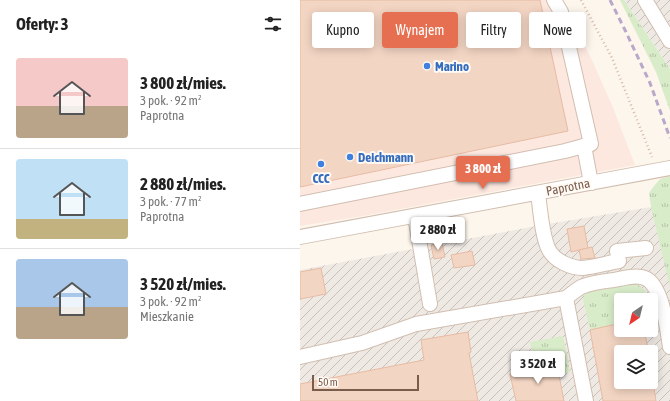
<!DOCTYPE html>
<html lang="pl">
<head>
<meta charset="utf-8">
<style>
  body { margin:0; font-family:"Asap Condensed",sans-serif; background:#f6f6f6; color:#222; height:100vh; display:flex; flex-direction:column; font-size:15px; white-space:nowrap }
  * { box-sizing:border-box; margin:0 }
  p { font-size:13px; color:#767676 }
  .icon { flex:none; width:22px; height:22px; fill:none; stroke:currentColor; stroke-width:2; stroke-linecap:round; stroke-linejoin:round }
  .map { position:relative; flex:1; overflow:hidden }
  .panel { display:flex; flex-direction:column; background:#fff; width:300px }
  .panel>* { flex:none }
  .guide { position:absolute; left:12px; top:12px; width:298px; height:36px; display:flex; gap:8px }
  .needle { width:26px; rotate:215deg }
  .tools { position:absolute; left:314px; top:293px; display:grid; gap:8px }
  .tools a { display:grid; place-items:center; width:44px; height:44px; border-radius:4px; background:#fff; box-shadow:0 2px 10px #0003; font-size:20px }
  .scale { position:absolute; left:12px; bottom:10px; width:107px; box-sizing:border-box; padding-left:4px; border:2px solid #7a5c4d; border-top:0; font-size:11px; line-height:14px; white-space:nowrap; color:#7a5c4d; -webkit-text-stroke:3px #fffaf3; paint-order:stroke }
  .price { position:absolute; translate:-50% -34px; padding:0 9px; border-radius:4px; background:#fff; color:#222; font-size:13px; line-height:26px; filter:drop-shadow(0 1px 2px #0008) }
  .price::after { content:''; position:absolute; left:50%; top:24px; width:12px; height:9px; margin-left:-6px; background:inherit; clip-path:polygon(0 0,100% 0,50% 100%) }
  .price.on { background:#e76f51; color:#fff }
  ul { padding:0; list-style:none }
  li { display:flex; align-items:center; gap:12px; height:100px; padding:0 16px }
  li+li { border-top:1px solid #e0e0e0 }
  li span { display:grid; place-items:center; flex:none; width:112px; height:80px; border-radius:4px; color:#555 }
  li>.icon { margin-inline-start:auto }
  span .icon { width:48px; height:48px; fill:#fffc; stroke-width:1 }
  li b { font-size:17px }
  h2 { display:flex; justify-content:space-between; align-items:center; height:48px; padding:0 16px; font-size:17px }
  .pill { padding:0 14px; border-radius:4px; background:#fff; box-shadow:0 2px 10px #0003; font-size:14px; line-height:36px }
  .pill.on { background:#e76f51; color:#fff }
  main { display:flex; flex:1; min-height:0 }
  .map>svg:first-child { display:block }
  .commercial { fill:#fde8e0 }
  .industrial { fill:url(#industrial-furrows); fill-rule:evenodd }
  .grass { fill:url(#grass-tufts) }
  .building { fill:#f3d5c3; stroke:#e6bba3 }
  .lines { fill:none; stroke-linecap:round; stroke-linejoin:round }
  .minor-casing { stroke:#d1beb0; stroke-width:16 }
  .path { stroke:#d9b8a5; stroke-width:2.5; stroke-dasharray:1 3; stroke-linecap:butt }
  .minor { stroke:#fff; stroke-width:14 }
  .rail { stroke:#b9a8c9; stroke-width:3; stroke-dasharray:6 4; stroke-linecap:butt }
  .shop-dot { fill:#3f7fe0; stroke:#fffaf3; stroke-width:1.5 }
  .labels { text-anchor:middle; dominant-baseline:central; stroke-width:4; stroke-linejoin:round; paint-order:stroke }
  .shop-label { font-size:13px; font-weight:bold; fill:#366cbe; stroke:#fffaf3; text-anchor:start }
  .street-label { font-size:13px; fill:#7a5c4d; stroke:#fffaf3 }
</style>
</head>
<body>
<main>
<section class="panel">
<h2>Oferty: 3<svg class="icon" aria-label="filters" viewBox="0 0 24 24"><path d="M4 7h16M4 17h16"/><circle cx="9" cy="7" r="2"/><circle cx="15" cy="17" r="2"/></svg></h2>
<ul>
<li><span style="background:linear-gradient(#f6c9c9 60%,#b9a48a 0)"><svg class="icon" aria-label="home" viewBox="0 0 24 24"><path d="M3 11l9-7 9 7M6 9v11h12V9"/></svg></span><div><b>3 800 zł/mies.</b><p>3 pok. · 92 m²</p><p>Paprotna</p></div></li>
<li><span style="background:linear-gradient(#bfe0f5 75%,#c2b280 0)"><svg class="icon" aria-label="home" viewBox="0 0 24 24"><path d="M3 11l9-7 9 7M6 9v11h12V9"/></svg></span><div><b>2 880 zł/mies.</b><p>3 pok. · 77 m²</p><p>Paprotna</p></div></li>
<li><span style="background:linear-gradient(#a9c7e8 60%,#b9a48a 0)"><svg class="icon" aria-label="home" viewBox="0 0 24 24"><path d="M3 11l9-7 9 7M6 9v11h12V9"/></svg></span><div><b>3 520 zł/mies.</b><p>3 pok. · 92 m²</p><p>Mieszkanie</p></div></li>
</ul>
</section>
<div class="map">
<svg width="370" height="401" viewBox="0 0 370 401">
  <defs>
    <pattern id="industrial-furrows" width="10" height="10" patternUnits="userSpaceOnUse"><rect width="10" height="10" fill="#efe9e4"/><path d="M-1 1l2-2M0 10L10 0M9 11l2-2" fill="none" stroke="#c7c0bb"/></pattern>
    <pattern id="grass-tufts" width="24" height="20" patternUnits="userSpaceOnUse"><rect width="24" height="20" fill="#d8ecc9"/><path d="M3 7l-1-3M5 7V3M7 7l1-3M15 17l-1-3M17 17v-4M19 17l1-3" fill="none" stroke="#b4c2a5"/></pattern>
  </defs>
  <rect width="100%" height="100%" fill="#fdf6ec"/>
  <path class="commercial" d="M0,0h261l30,58 21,47 23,60 -272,51 -63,10z"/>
  <g class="industrial">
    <path d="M324,0h46v69z"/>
    <path d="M369,204l1,4v193h-370v-131l242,-45zM321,300h30v30h-30zM321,352h30v30h-30z"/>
  </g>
  <g class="grass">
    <path d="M320,0h4l46,69v42l-14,-39z"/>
    <path d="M370,176v111l-19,-80 -2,-14 5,-7 6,-7z"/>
    <path d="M335,284c9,3 11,7 13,16h-27v23l-31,7 -7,-31 1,-4 3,-3z"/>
    <path d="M263,336l7,36 -11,3 -2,-10 -21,4 -6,-27z"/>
  </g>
  <g class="building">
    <path d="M0,0h240l28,131 -268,56z"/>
    <path d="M284,226l4,22 -17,4 -4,-23z"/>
    <path d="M142,243l3,14 -11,2 -3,-14z"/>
    <path d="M292,247l3,11 -14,1 -2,-9z"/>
    <path d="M172,251l3,14 -21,3 -3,-13z"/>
    <path d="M21,268l5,26 -26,5v-27z"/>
    <path d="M321,323v7h23l4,18 -1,1v3h-26v30h32l3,19h-53l-13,-71z"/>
    <path d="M168,332l3,20 -2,1 9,48h-178v-17l124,-24 -3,-20z"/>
    <path d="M257,365l7,36h-48l-6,-27z"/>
  </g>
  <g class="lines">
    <defs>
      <g id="minor">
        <path d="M345,0l25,41"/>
        <path d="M284,146l7,37"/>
        <path d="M238,193c2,15 4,44 11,57 6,11 22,18 34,18 12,-1 24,-5 36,-7l-2,-10 29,-3"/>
        <path d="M0,204l265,-53 26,-7 -30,-132 -7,-12"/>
        <path d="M115,216l15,88"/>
        <path d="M0,237l370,-69"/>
        <path d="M266,298l20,103"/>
        <path d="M0,357l62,-14 54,-19 150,-26c5,-4 10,-8 15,-11 7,-3 24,-6 33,-7 10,-2 23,-6 33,-1 16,10 20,50 23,68"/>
      </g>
    </defs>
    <use href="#minor" class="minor-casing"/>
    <path class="path" d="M281,0l31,58 40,99"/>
    <use href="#minor" class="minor"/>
    <path class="rail" d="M310,0l15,30 25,53 20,55"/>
  </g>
  <g class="shop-dot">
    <circle cx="127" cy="66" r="4"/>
    <circle cx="50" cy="157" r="4"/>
    <circle cx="21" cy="164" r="4"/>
  </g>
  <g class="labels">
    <g class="shop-label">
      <text x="135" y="66">Marino</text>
      <text x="58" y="157">Deichmann</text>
      <text x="21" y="178" text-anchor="middle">CCC</text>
    </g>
    <g class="street-label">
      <text transform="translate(268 187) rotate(-11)">Paprotna</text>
    </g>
  </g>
</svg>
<div class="tools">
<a><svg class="needle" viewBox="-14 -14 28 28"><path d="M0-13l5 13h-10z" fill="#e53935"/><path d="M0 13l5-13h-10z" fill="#767676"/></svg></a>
<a><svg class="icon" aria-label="layers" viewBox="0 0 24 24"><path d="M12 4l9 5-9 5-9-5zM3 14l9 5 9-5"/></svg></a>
</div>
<div class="scale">50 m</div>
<b class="price on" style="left:183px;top:190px">3 800 zł</b>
<b class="price" style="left:138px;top:251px">2 880 zł</b>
<b class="price" style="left:238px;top:385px">3 520 zł</b>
<div class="guide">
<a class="pill">Kupno</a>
<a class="pill on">Wynajem</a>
<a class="pill">Filtry</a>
<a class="pill">Nowe</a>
</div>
</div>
</main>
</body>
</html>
